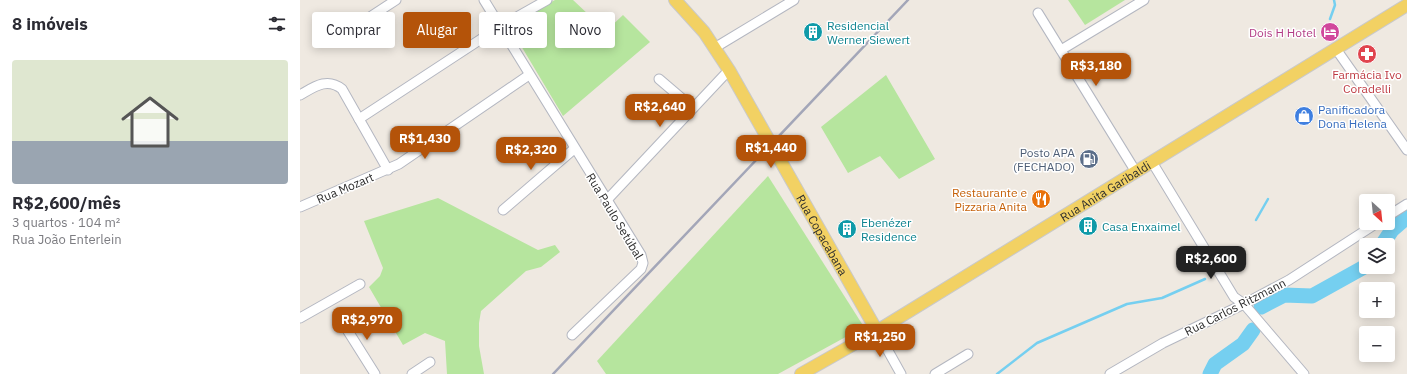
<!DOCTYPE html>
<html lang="pt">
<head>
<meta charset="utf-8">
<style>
  body { margin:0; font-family:"IBM Plex Sans",sans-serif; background:#f2f2f3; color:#2b2b33; height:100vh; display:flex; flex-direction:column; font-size:15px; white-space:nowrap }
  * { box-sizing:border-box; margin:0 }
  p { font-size:13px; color:#7c7c81 }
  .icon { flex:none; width:22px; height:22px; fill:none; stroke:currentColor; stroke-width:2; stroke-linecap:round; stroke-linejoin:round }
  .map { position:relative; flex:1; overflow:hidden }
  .drawer { display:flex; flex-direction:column; background:#fff; width:300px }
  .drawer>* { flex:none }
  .top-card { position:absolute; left:12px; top:12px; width:380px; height:36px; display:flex; gap:8px }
  .needle { width:26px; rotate:153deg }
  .buttons { position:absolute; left:1059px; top:194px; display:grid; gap:8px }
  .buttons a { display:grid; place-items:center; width:36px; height:36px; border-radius:4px; background:#fff; box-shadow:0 2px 10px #0003; font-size:20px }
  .price { position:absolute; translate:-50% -34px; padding:0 9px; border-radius:8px; background:#b45309; color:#fff; font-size:13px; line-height:26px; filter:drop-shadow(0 1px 2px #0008) }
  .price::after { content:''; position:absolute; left:50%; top:24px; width:12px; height:9px; margin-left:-6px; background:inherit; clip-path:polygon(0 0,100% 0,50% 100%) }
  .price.current { background:#222; color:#fff }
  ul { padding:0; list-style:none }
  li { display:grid; align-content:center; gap:8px; height:212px; padding:0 12px }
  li+li { border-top:1px solid #e1e1e2 }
  li span { display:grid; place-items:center; height:124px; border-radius:4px; color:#555 }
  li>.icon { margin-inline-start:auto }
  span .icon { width:72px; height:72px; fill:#fffc; stroke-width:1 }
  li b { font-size:17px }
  h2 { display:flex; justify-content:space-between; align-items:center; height:48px; padding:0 12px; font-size:17px }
  .chip { padding:0 14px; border-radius:4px; background:#fff; box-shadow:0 2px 10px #0003; font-size:14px; line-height:36px }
  .chip.current { background:#b45309; color:#fff }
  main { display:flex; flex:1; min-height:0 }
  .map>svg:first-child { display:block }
  .green { fill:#b6e59e }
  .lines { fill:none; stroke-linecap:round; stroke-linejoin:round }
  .stream { stroke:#75cff0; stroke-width:2.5 }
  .river { stroke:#75cff0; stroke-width:15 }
  .minor-casing { stroke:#b4b7c1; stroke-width:11 }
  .major-casing { stroke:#c9c9c9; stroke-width:14 }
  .minor { stroke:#fff; stroke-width:9 }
  .major { stroke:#f2d163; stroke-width:12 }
  .rail { stroke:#a3a6b8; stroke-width:2.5 }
  .labels { text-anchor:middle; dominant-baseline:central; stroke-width:3; stroke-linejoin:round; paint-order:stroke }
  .culture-label { font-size:12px; fill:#0d838f; stroke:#fff; text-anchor:start }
  .hotel-label { font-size:12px; fill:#b23c85; stroke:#fff; text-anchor:end }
  .health-label { font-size:12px; fill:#be3a42; stroke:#fff }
  .shop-label { font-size:12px; fill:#366cbe; stroke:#fff; text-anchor:start }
  .service-label { font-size:12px; fill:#4e5e75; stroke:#fff; text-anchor:end }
  .street-label { font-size:12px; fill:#2e2e2e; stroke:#fff }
  .food-label { font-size:12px; fill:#c56008; stroke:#fff; text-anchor:end }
</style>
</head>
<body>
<main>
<section class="drawer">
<h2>8 imóveis<svg class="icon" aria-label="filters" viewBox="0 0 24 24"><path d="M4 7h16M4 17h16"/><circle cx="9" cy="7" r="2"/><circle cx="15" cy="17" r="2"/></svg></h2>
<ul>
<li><span style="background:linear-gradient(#dfe7d0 65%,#9aa5b1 0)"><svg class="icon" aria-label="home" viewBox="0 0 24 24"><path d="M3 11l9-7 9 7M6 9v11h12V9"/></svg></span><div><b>R$2,600/mês</b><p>3 quartos · 104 m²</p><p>Rua João Enterlein</p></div></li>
</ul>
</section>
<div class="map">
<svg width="1107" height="374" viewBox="0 0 1107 374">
  <rect width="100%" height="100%" fill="#efe9e1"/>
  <g class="green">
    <path d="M255,0h18l33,31 17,-16 27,27 -87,74 -46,-77 -3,-9 2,-9z"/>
    <path d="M768,0h57l-40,25z"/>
    <path d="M586,75l49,84 -36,20 -19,-23 -32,17 -27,-46z"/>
    <path d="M468,176l96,151 -86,47h-172l-9,-13z"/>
    <path d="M138,198l100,52 17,-5 5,7 -19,15 -15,4 -45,40 -2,12v23l5,28h-37l-2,-33 -20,-8 -22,12 -34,-58 11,-11 3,-8 -19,-47z"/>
  </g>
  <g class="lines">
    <g class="stream">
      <path d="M1030,19l5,-14 -1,-5"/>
      <path d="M956,220l12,-21"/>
      <path d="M697,374l40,-31 90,-39 35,-6 43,-19"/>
    </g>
    <g class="river">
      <path d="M1082,245l10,-15 15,-13"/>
      <path d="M961,307l23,-12 28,1 54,-30"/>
      <path d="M910,374l5,-10 28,-20 10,-14"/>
    </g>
    <defs>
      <g id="minor">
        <path d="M184,0l157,255 2,8 -2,6 -69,66"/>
        <path d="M738,13l98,159"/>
        <path d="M47,32l49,-32"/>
        <path d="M416,47l78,-47"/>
        <path d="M1036,49l71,101"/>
        <path d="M761,50l83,-50"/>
        <path d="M359,79l34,29"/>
        <path d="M0,95c14,-8 27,-18 42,-6l46,81"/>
        <path d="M59,119l142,-93 46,-26"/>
        <path d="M852,162l82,135 10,7 60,70"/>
        <path d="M306,201l123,-131"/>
        <path d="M0,207l99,-43 130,-89"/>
        <path d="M203,210l71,-61"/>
        <path d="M1088,216l19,-12"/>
        <path d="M0,318l60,-34"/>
        <path d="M41,320l34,54"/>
        <path d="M577,331l24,43"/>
        <path d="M112,374l18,-12"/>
        <path d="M635,374l33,-20"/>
        <path d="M810,374l53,-31 81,-39 45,-24 88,-57"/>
      </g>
      <g id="major">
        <path id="s1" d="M375,0l29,32 25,38 148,261"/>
        <path id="s2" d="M501,374l76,-43 530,-326"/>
      </g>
    </defs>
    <use href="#minor" class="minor-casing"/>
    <use href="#major" class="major-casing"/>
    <use href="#minor" class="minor"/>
    <use href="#major" class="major"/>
    <path class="rail" d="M253,374l355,-374"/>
  </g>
  <defs>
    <symbol id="building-disc" viewBox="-11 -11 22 22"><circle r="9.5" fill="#0f9aa8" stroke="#fff"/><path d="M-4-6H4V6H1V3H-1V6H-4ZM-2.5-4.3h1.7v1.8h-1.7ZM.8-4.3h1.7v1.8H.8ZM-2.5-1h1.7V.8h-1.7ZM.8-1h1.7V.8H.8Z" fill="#fff"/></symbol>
    <symbol id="hotel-disc" viewBox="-11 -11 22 22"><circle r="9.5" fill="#d1479c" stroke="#fff"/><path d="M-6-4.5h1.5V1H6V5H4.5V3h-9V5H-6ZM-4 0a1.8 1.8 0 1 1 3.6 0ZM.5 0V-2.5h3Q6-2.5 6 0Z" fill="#fff"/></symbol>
    <symbol id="pharmacy-disc" viewBox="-11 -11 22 22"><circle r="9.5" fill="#e0444e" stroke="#fff"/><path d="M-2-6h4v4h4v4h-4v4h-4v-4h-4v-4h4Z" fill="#fff"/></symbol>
    <symbol id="shop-disc" viewBox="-11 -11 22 22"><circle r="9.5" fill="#3f7fe0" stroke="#fff"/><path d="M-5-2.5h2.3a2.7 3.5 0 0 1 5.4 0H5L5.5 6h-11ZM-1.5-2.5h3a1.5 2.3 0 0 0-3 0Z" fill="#fff"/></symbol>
    <symbol id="fuel-disc" viewBox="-11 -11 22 22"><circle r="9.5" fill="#5c6f8a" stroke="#fff"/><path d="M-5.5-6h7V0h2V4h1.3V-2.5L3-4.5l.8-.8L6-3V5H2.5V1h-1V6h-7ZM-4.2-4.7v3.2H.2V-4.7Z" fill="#fff"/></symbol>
    <symbol id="restaurant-disc" viewBox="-11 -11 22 22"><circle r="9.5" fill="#e8710a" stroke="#fff"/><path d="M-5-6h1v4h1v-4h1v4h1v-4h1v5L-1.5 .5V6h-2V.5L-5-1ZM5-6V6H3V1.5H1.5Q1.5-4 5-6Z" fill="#fff"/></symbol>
  </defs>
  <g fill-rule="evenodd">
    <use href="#building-disc" x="502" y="21" width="22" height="22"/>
    <use href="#hotel-disc" x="1019" y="21" width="22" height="22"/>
    <use href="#pharmacy-disc" x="1056" y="43" width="22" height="22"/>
    <use href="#shop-disc" x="993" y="105" width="22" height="22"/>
    <use href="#fuel-disc" x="778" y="148" width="22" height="22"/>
    <use href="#restaurant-disc" x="730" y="188" width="22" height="22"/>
    <use href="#building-disc" x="777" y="215" width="22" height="22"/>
    <use href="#building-disc" x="536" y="218" width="22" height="22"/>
  </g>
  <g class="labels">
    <g class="culture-label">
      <text x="527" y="25">Residencial<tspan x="527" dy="14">Werner Siewert</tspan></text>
      <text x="561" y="222">Ebenézer<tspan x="561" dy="14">Residence</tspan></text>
      <text x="802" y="226">Casa Enxaimel</text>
    </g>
    <g class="hotel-label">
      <text x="1016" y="32">Dois H Hotel</text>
    </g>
    <g class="health-label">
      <text x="1067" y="74">Farmácia Ivo<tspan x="1067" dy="14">Coradelli</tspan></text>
    </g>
    <g class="shop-label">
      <text x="1018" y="109">Panificadora<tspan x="1018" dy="14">Dona Helena</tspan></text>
    </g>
    <g class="service-label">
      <text x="775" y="152">Posto APA<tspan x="775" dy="14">(FECHADO)</tspan></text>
    </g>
    <g class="street-label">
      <text transform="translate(45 188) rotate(-23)">Rua Mozart</text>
      <text stroke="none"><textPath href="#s2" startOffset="355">Rua Anita Garibaldi</textPath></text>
      <text transform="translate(315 216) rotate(59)">Rua Paulo Setúbal</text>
      <text stroke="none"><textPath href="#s1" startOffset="278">Rua Copacabana</textPath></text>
      <text transform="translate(935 307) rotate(-27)">Rua Carlos Ritzmann</text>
    </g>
    <g class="food-label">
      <text x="727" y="192">Restaurante e<tspan x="727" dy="14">Pizzaria Anita</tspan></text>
    </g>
  </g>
</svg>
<div class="buttons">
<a><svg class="needle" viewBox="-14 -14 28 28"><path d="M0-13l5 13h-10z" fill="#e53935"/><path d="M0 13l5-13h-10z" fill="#7c7c81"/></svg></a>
<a><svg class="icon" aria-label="layers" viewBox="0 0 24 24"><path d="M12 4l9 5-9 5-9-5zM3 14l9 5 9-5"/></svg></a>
<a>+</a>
<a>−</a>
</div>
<b class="price" style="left:796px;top:87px">R$3,180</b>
<b class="price" style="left:360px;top:128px">R$2,640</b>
<b class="price" style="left:125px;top:160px">R$1,430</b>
<b class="price" style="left:471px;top:169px">R$1,440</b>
<b class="price" style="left:231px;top:171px">R$2,320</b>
<b class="price current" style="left:911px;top:280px">R$2,600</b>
<b class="price" style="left:67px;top:341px">R$2,970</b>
<b class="price" style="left:580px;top:358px">R$1,250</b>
<div class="top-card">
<a class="chip">Comprar</a>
<a class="chip current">Alugar</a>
<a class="chip">Filtros</a>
<a class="chip">Novo</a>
</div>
</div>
</main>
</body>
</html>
